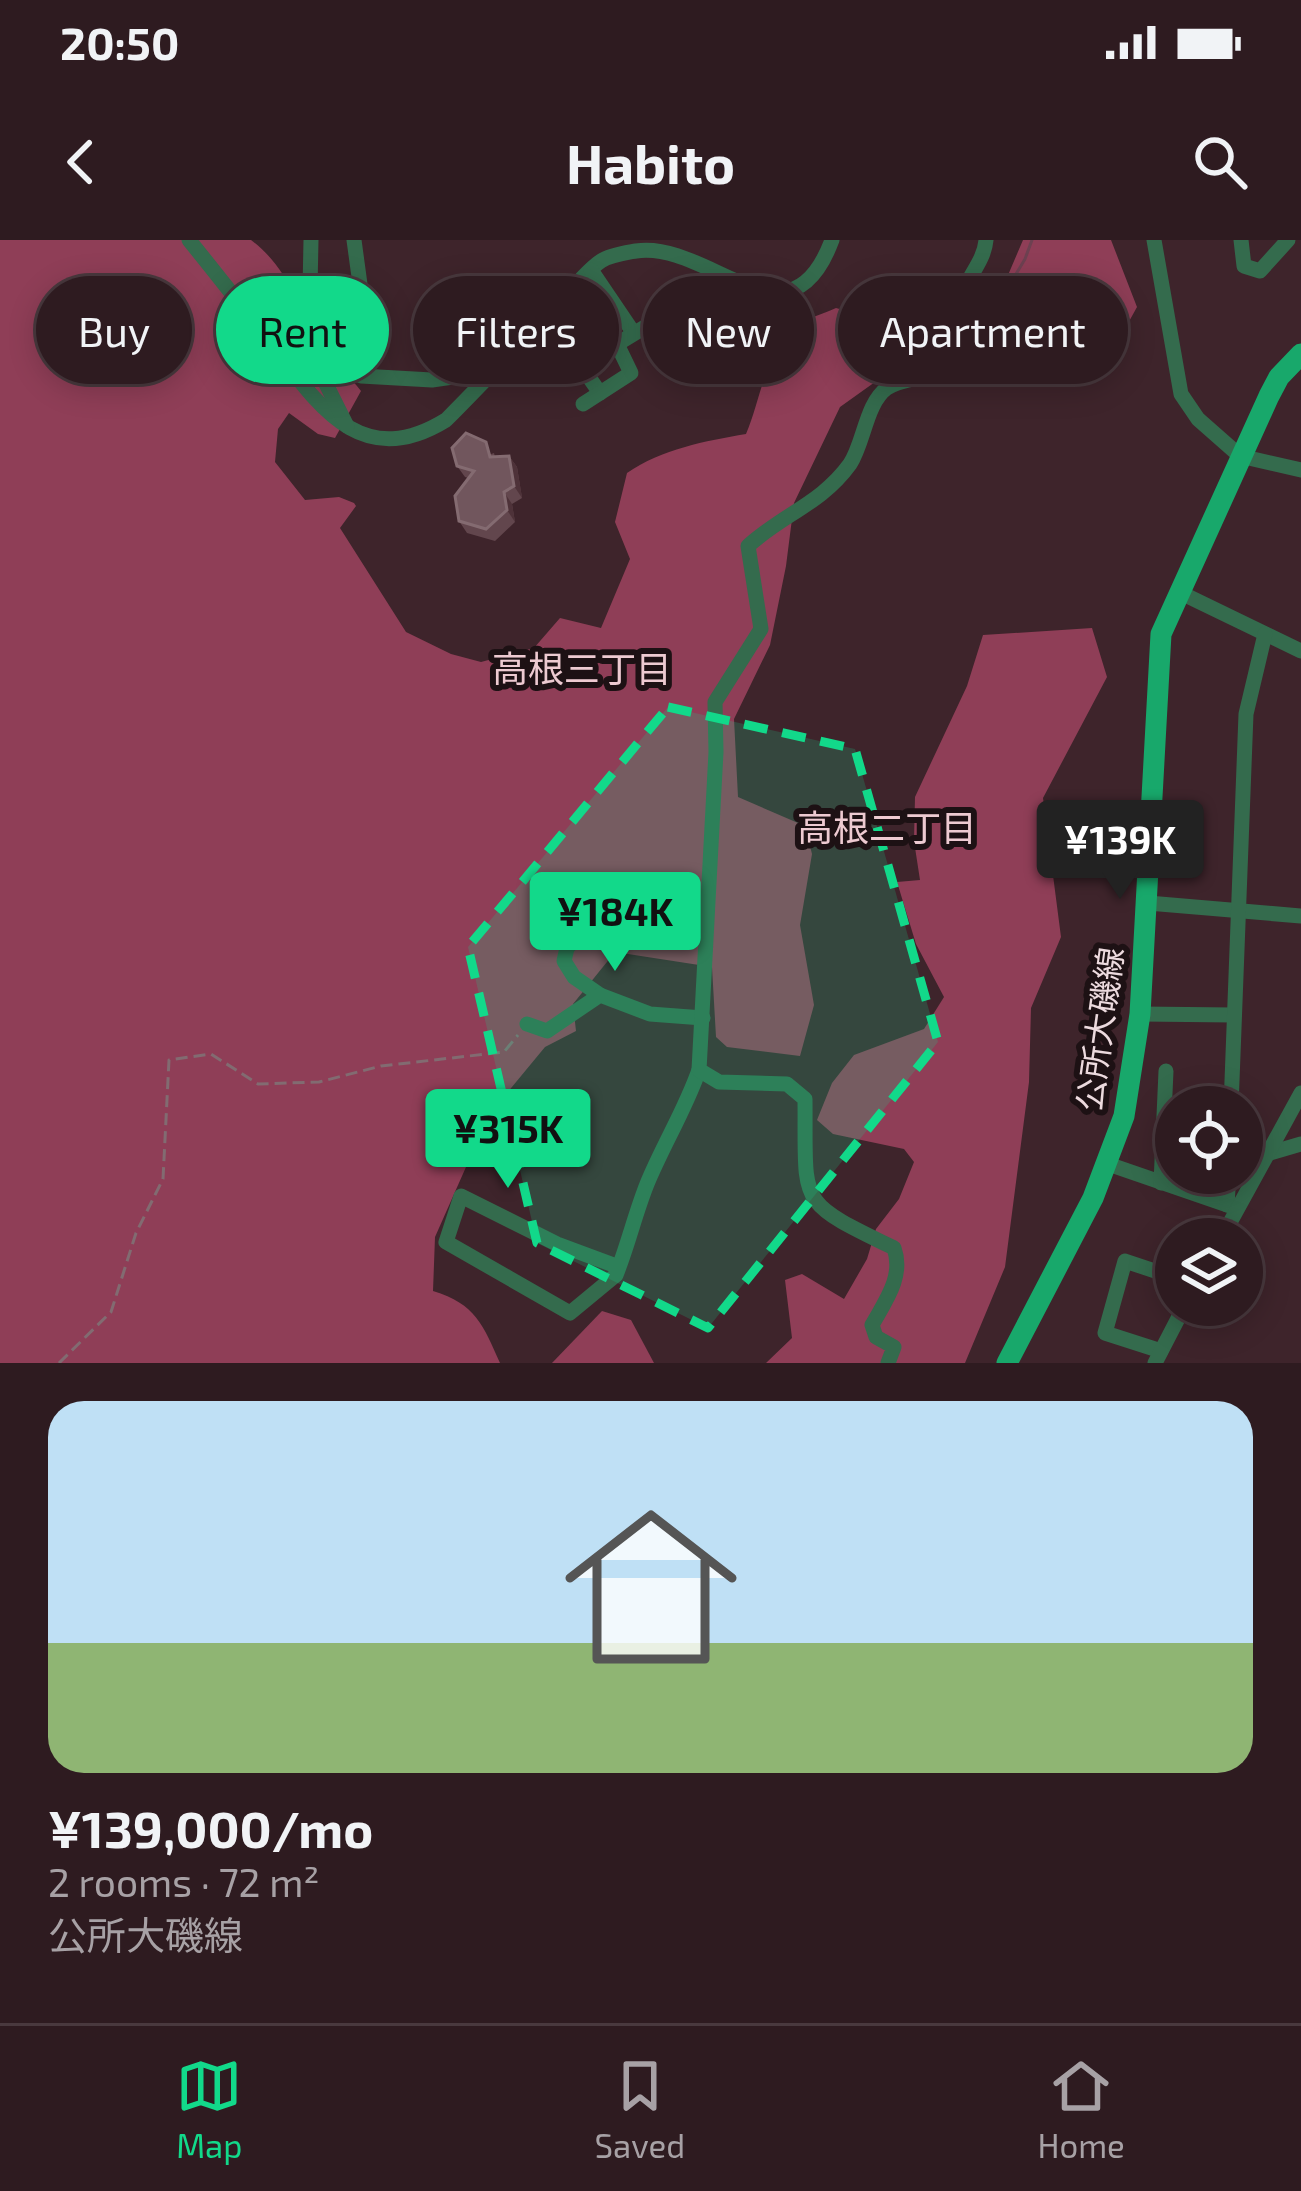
<!DOCTYPE html>
<html lang="en">
<head>
<meta charset="utf-8">
<style>
  body { margin:0; font-family:"Exo 2","Noto Sans JP",sans-serif; background:#362429; color:#f1f3f6; height:100vh; display:flex; flex-direction:column; font-size:45px; white-space:nowrap }
  * { box-sizing:border-box; margin:0 }
  p { font-size:39px; color:#a7a1a5 }
  .icon { flex:none; width:66px; height:66px; fill:none; stroke:currentColor; stroke-width:2; stroke-linecap:round; stroke-linejoin:round }
  .map { position:relative; height:1123px; overflow:hidden }
  .side { display:flex; flex-direction:column; background:#2e1b20; flex:1 }
  .side>* { flex:none }
  .hud { position:absolute; left:36px; top:36px; width:1230px; height:108px; display:flex; gap:24px }
  .buttons { position:absolute; left:1155px; top:846px; display:grid; gap:24px }
  .buttons a { display:grid; place-items:center; width:108px; height:108px; border-radius:50%; background:#2e1b20; box-shadow:0 6px 30px #0003,0 0 0 3px #49393e; font-size:60px }
  .price { position:absolute; translate:-50% -102px; padding:0 27px; border-radius:12px; background:#12d98a; color:#111; font-size:39px; line-height:78px; filter:drop-shadow(0 3px 6px #0008) }
  .price::after { content:''; position:absolute; left:50%; top:72px; width:36px; height:27px; margin-left:-18px; background:inherit; clip-path:polygon(0 0,100% 0,50% 100%) }
  .price.selected { background:#222; color:#fff }
  ul { padding:0; list-style:none }
  li { display:grid; align-content:center; gap:24px; height:636px; padding:0 48px }
  li span { display:grid; place-items:center; height:372px; border-radius:36px; color:#555 }
  li>.icon { margin-inline-start:auto }
  span .icon { width:216px; height:216px; fill:#fffc; stroke-width:1 }
  li b { font-size:51px }
  .chip { padding:0 42px; border-radius:54px; background:#2e1b20; box-shadow:0 6px 30px #0003,0 0 0 3px #49393e; font-size:42px; line-height:108px }
  .chip.selected { background:#12d98a; color:#111 }
  .status { display:flex; justify-content:space-between; align-items:center; height:84px; padding:0 60px; background:#2e1b20; direction:ltr }
  .status svg { height:33px; fill:currentColor }
  header { display:flex; justify-content:space-between; align-items:center; height:156px; padding:0 48px; background:#2e1b20; font-size:54px; font-weight:700 }
  .dock { display:flex; justify-content:space-around; align-items:center; height:168px; border-top:3px solid #49393e; background:#2e1b20; font-size:33px; color:#a7a1a5 }
  .dock a { display:grid; justify-items:center; gap:6px }
  .dock .selected { color:#12d98a }
  .map>svg:first-child { display:block }
  .forest { fill:#8f3e57 }
  .lines { fill:none; stroke-linecap:round; stroke-linejoin:round }
  .stream { stroke:#6d4151; stroke-width:3 }
  .path { stroke:#826b71; stroke-width:3; stroke-dasharray:12 6; stroke-linecap:butt }
  .minor { stroke:#346b4d; stroke-width:15 }
  .major { stroke:#18a86b; stroke-width:21 }
  .wall { fill:#62464d }
  .shaded-wall { fill:#4e3239 }
  .building { fill:#71565d; stroke:#846b71; stroke-width:3 }
  .marked { fill:#12d98a; fill-opacity:0.2; stroke:#12d98a; stroke-width:9; stroke-dasharray:24 15; stroke-linejoin:round }
  .labels { text-anchor:middle; dominant-baseline:central; stroke-width:12; stroke-linejoin:round; paint-order:stroke }
  .street-label { font-size:33px; fill:#ecdade; stroke:#1d1114 }
  .neighbourhood-label { font-size:36px; fill:#edcad1; stroke:#1d1114 }
</style>
</head>
<body>
<div class="status"><b>20:50</b><svg viewBox="0 0 49 12"><path d="M0 12V9h3v3zM5 12V6h3v6zM10 12V3h3v9zM15 12V0h3v12zM26 1h20v11H26zM47 4h2v5h-2z"/></svg></div>
<header><svg class="icon" aria-label="back" viewBox="0 0 24 24"><path d="M15 5l-7 7 7 7"/></svg>Habito<svg class="icon" aria-label="search" viewBox="0 0 24 24"><circle cx="10" cy="10" r="6"/><path d="M15 15l6 6"/></svg></header>
<div class="map">
<svg width="1301" height="1123" viewBox="0 0 1301 1123">
  <rect width="100%" height="100%" fill="#3e242b"/>
  <g class="forest">
    <path d="M0,0h251c38,28 48,70 72,109 9,16 27,27 38,42l-26,47 -17,-4 -29,-21 -11,16 -3,33 30,38 34,-3 15,6 2,3 -16,22 66,104 45,22 30,8 53,-14 26,-30 41,10 29,-69 -15,-37 12,-49c35,-24 78,-32 119,-39 15,-35 18,-78 47,-105 10,-10 30,-15 43,-21l45,13 65,-17 -9,43 -23,2 -18,18 -56,40 -46,96 -8,63 -16,79 -36,74 4,78 67,29 7,28 -12,71 14,80 -14,51 -73,-9 -11,-10 -4,-70 -97,-15 -42,52 3,27 -31,16 -38,46 -41,74 -31,70 -2,54c43,13 50,34 67,72h-500z"/>
    <path d="M1023,0h88l26,67 -16,29 -66,-27 -46,49 -30,-15z"/>
    <path d="M1092,388l15,49 -64,121 18,139 -30,71 -2,74 -24,185 -40,96h-199l26,-25 -7,-58 17,-6 42,25 23,-40 9,-30 23,-30 15,-37 -10,-13 -71,-15 -16,-14 15,-37 22,-28 70,-26 20,-32 -28,-53 -19,-62 23,-2 -6,-39 1,-44 52,-111 16,-51z"/>
    <path d="M602,1071l29,9 23,43h-102z"/>
  </g>
  <g class="lines">
    <path class="stream" d="M968,85l20,-4 37,-62 7,-19"/>
    <path class="path" d="M59,1123l52,-51 25,-79 27,-54 6,-119 42,-6 47,30 61,-2 62,-16 123,-14 14,-17"/>
    <g class="minor">
      <path d="M189,0c26,32 51,64 77,97 48,61 91,138 180,83 39,-39 77,-80 116,-120 12,-12 24,-29 39,-39 9,-6 24,-8 35,-10 74,-11 153,105 196,-11"/>
      <path d="M311,0l-2,98 6,24 32,64"/>
      <path d="M354,0l8,59 -1,77 71,4 62,-9"/>
      <path d="M1154,0l27,154 17,25 42,37 61,14"/>
      <path d="M1241,0l3,26 16,5 28,-31"/>
      <path d="M591,30l42,62"/>
      <path d="M546,76l54,77"/>
      <path d="M583,164l48,-31 -14,-29 79,-48"/>
      <path d="M1179,352l122,59"/>
      <path d="M1148,663l153,13"/>
      <path d="M580,695l-13,13 -3,13 10,16 26,18"/>
      <path d="M1140,774l94,1"/>
      <path d="M527,784l20,7 53,-36 50,19 53,4"/>
      <path d="M1231,867l15,-393 19,-80"/>
      <path d="M1270,913l31,-9"/>
      <path d="M1108,924l119,41"/>
      <path d="M1229,933l-2,32 8,1"/>
      <path d="M1161,943l5,-112"/>
      <path d="M1221,999l80,-146"/>
      <path d="M619,1027l-62,-23 -96,-48 -15,46 124,71 46,-38c12,-30 19,-61 31,-91 16,-39 38,-74 52,-114"/>
      <path d="M1161,1111l-56,-18 20,-72 51,17"/>
      <path d="M888,1123l6,-16 -18,-10 -4,-12c14,-25 32,-49 22,-77 -99,-48 -88,-42 -89,-149l-18,-15 -68,-2 -20,-12 17,-318 -1,-50 46,-73 -13,-83c35,-32 73,-42 102,-82 14,-21 16,-61 37,-76 18,-12 44,-8 62,-21 17,-23 6,-49 14,-74 7,-20 21,-32 23,-53"/>
      <path d="M1155,1123l30,-58"/>
    </g>
    <path class="major" d="M1007,1123l86,-165 31,-82 16,-102 21,-380 108,-238 10,-19 22,-23"/>
  </g>
  <path class="wall" d="M494,213l1,4 14,-1 8,11 5,31 -10,6 3,18 -20,19 -28,-8 -8,-12 9,-43 -3,-1 -8,-11z"/>
  <g class="shaded-wall">
    <path d="M509,216l8,11 5,31 -8,-12z"/>
    <path d="M504,252l8,12 3,18 -8,-12z"/>
  </g>
  <path class="building" d="M466,193l20,9 4,15 19,-1 5,30 -10,6 3,18 -21,19 -27,-8 -4,-25 19,-25 -17,-5 -5,-18z"/>
  <path class="marked" d="M668,467l187,42 83,293 -230,286 -171,-85 -69,-296z"/>
  <g class="labels">
    <g class="street-label">
      <text transform="translate(1099 789) rotate(-82)">公所大磯線</text>
    </g>
    <g class="neighbourhood-label">
      <text x="582" y="427">高根三丁目</text>
      <text x="887" y="586">高根二丁目</text>
    </g>
  </g>
</svg>
<div class="buttons">
<a><svg class="icon" aria-label="locate" viewBox="0 0 24 24"><circle cx="12" cy="12" r="6"/><path d="M12 2v4M12 18v4M2 12h4M18 12h4"/></svg></a>
<a><svg class="icon" aria-label="layers" viewBox="0 0 24 24"><path d="M12 4l9 5-9 5-9-5zM3 14l9 5 9-5"/></svg></a>
</div>
<b class="price selected" style="left:1120px;top:662px">¥139K</b>
<b class="price" style="left:615px;top:734px">¥184K</b>
<b class="price" style="left:508px;top:951px">¥315K</b>
<div class="hud">
<a class="chip">Buy</a>
<a class="chip selected">Rent</a>
<a class="chip">Filters</a>
<a class="chip">New</a>
<a class="chip">Apartment</a>
</div>
</div>
<section class="side">
<ul>
<li><span style="background:linear-gradient(#bfe0f5 65%,#8fb573 0)"><svg class="icon" aria-label="home" viewBox="0 0 24 24"><path d="M3 11l9-7 9 7M6 9v11h12V9"/></svg></span><div><b>¥139,000/mo</b><p>2 rooms · 72 m²</p><p>公所大磯線</p></div></li>
</ul>
</section>
<nav class="dock">
<a class="selected"><svg class="icon" aria-label="map" viewBox="0 0 24 24"><path d="M3 6l6-2 6 2 6-2v14l-6 2-6-2-6 2zM9 4v14M15 6v14"/></svg>Map</a>
<a><svg class="icon" aria-label="saved" viewBox="0 0 24 24"><path d="M7 4h10v16l-5-4-5 4z"/></svg>Saved</a>
<a><svg class="icon" aria-label="home" viewBox="0 0 24 24"><path d="M3 11l9-7 9 7M6 9v11h12V9"/></svg>Home</a>
</nav>
</body>
</html>
